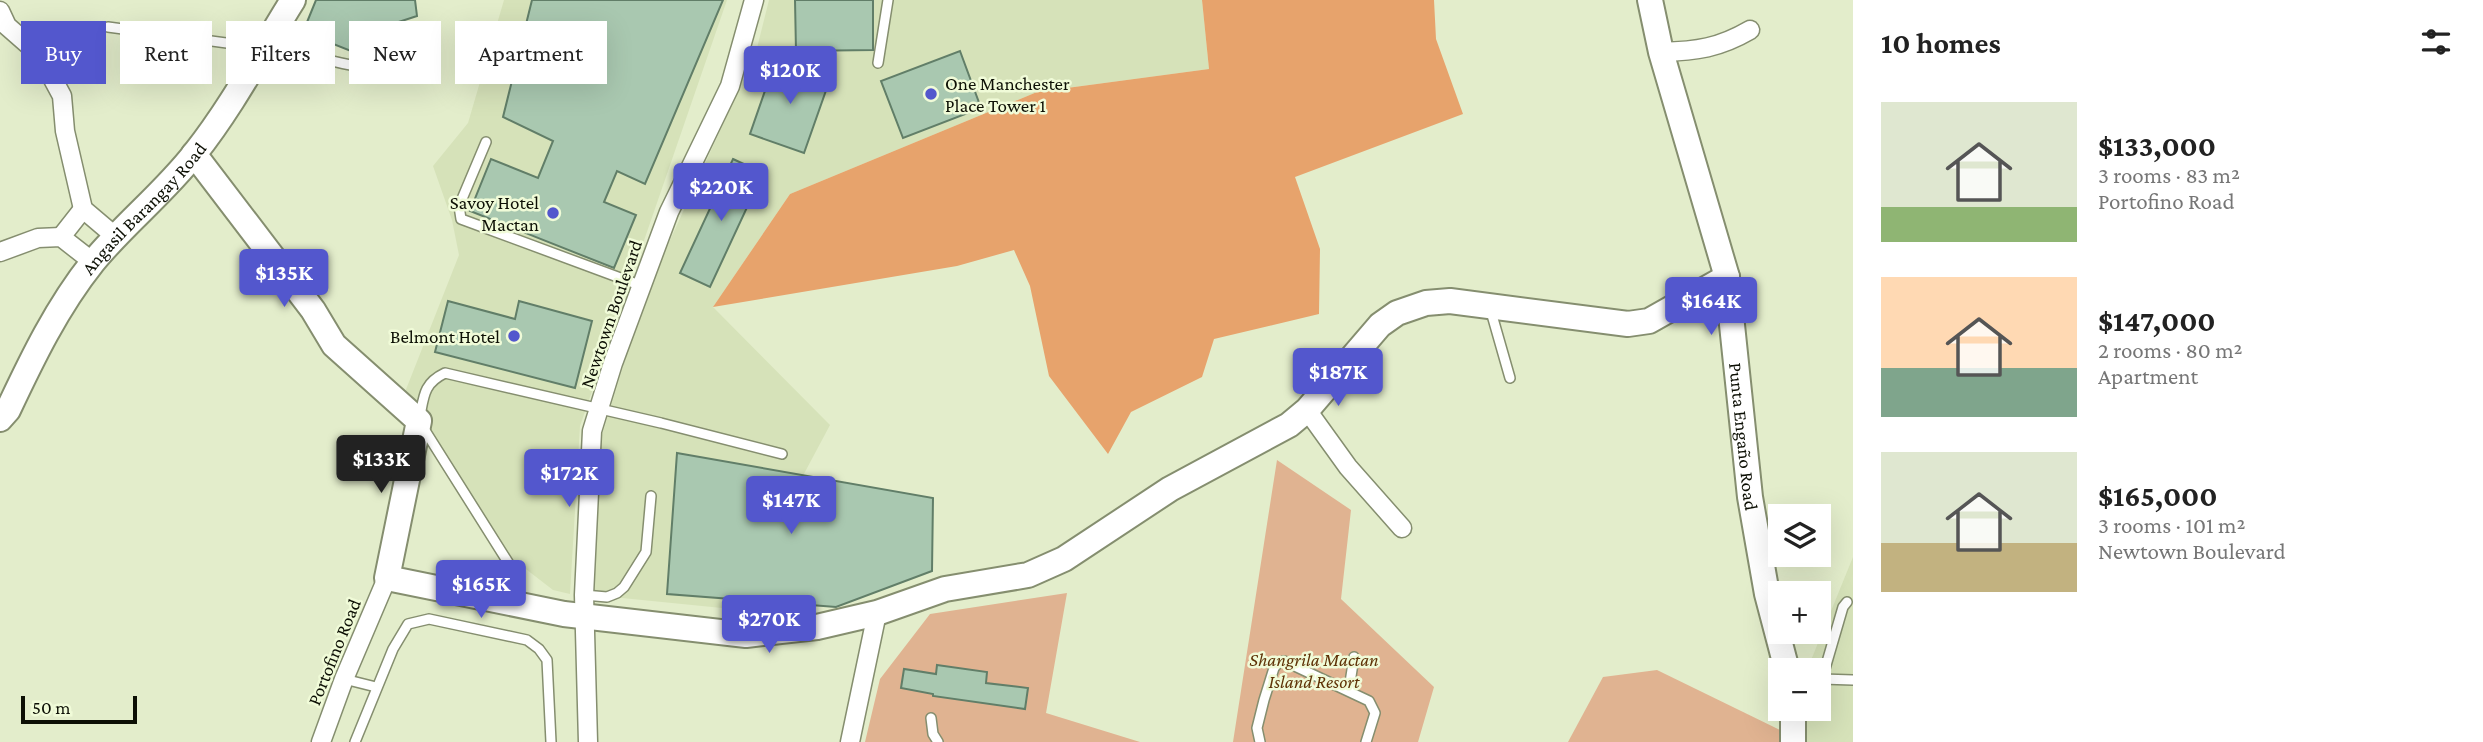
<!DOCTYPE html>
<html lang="en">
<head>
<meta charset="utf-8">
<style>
  body { margin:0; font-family:"Crimson Pro",serif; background:#f2f2f2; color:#222; height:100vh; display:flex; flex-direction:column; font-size:26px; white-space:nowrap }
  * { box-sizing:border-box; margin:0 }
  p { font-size:23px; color:#767676 }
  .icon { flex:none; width:38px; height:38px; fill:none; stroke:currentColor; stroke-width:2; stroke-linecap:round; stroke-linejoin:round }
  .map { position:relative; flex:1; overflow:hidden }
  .panel { display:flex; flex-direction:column; background:#fff; width:630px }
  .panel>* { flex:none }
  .banner { position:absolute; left:21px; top:21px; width:665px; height:63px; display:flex; gap:14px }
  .buttons { position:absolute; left:1768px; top:504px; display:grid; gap:14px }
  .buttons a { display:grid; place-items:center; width:63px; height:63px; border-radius:0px; background:#fff; box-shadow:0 7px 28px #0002; font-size:35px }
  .scale { position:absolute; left:21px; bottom:18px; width:116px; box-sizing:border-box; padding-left:7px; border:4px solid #0d1005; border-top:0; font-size:19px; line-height:24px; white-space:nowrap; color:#0d1005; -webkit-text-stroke:5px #f0fbd8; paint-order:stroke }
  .price { position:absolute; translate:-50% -60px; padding:0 16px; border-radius:7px; background:#5357cd; color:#fff; font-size:23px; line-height:46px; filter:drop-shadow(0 2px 4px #0008) }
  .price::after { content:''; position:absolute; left:50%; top:42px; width:21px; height:16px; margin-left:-10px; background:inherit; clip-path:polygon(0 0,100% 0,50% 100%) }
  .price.current { background:#222; color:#fff }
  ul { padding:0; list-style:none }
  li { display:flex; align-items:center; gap:21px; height:175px; padding:0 28px }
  li span { display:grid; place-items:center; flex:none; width:196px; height:140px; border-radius:0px; color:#555 }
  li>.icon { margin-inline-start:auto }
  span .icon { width:84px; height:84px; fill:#fffc; stroke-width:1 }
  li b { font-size:30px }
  h2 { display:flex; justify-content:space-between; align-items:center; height:84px; padding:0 28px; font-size:30px }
  .chip { padding:0 24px; border-radius:0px; background:#fff; box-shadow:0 7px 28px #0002; font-size:24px; line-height:63px }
  .chip.current { background:#5357cd; color:#fff }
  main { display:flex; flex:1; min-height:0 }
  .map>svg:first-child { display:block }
  .built { fill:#d6e2b9 }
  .green { fill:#e0b391 }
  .forest { fill:#e7a36c }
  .building { fill:#a9c8b0; stroke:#617e68; stroke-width:2 }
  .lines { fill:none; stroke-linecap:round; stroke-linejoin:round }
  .lane-casing { stroke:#858e6f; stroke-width:12 }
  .street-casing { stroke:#858e6f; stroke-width:21 }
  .secondary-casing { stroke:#858e6f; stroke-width:28 }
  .lane { stroke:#fff; stroke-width:9 }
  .street { stroke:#fff; stroke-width:18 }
  .secondary { stroke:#fff; stroke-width:24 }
  .poi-dot { fill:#5357cd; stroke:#f0fbd8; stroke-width:2.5 }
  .labels { text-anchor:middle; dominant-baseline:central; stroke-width:5; stroke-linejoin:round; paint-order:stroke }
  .poi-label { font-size:19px; fill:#0d1005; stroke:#f0fbd8; text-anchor:end }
  .street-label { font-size:19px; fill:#0d1005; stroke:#f0fbd8 }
  .park-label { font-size:19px; font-style:italic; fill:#5e3206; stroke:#f0fbd8 }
</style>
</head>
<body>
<main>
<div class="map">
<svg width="1853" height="742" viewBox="0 0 1853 742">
  <rect width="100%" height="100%" fill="#e3edcb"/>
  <g class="built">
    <path d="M504,0h223l-147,426 -10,168 -17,-4 -48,-37 -100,-161 54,-137 -7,-35 -19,-54 35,-43z"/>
    <path d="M769,0h433l7,69 -172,23 -247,102 -77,113 117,118 -98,184 -140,-14 7,-150 46,-150 111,-243z"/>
    <path d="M1853,557v185h-49v-33h14v-39h-11z"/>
  </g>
  <g class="green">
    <path d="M1277,460l74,50 -10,89 93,88 -16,55h-185z"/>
    <path d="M1067,593l-21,120 94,29h-275l15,-63 50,-65z"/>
    <path d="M1657,670l123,60v12h-212l35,-65z"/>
  </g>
  <path class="forest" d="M1202,0h232l2,39 27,75 -168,63 25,72 -1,65 -105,25 -12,38 -71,35 -23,42 -59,-78 -19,-90 -16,-36 -57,16 -244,41 77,-113 247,-102 172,-23z"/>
  <g class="building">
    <path d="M316,0h99l2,16 -34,11 -12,32 -68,-27z"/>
    <path d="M532,0h191l-78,184 -28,-13 -13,31 32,13 -22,53 -144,-57 21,-52 47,19 15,-37 -50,-24z"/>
    <path d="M795,0h78v50l-77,1z"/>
    <path d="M960,51l21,57 -78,30 -22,-57z"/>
    <path d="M776,59l54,20 -26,74 -54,-19z"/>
    <path d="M733,159l30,14 -53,114 -30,-14z"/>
    <path d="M448,301l67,18 4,-18 73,20 -17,67 -140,-36z"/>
    <path d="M677,453l256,45 -1,73 -96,36 -169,-13z"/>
    <path d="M937,665l50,7 -1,11 42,5 -3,21 -92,-13v-2l-32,-6 3,-19 32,5z"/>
  </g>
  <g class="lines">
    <defs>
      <g id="lane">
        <path d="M108,27l155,21 38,13h8l7,-4"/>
        <path d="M278,27l33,20 5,10c14,3 49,14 62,9 12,-6 16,-22 20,-34"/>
        <path d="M878,63l10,-63"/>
        <path d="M486,142l-27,64 2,13 181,67"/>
        <path d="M1490,308l20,70"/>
        <path d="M511,567l-92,-146c5,-23 3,-37 26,-48l216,50 121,31"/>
        <path d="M584,595l23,2 10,-4 7,-6 22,-35 5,-56"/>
        <path d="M344,679l32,8"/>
        <path d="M1822,679l31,1"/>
        <path d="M1818,682l4,-3 21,-72 4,-5"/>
        <path d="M1349,689l5,-32"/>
        <path d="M931,718l2,16 5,8"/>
        <path d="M355,742l38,-93 15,-25 21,-5 98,21 12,9 8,11 4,82"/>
        <path d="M1260,742l-3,-14 7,-28 10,-32 4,-5 6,-2 85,40 6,12 -9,29"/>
      </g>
      <g id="street">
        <path d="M0,11l7,15 24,21 17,23 14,26 3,35 18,78 33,28"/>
        <path d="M1661,52c36,-1 58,-4 89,-22"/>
        <path d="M61,237l22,-28"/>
        <path d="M0,252l38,-14 23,-1 32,25"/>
        <path d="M1307,410l41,57 54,61"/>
        <path d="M321,742l23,-63 43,-101"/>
        <path d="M588,742l-4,-147 8,-164 21,-68 56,-151 61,-126 24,-86"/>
        <path d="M850,742l27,-129"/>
      </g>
      <g id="secondary">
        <path id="s1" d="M1650,0l11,52 66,225 23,220 17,97 20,76"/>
        <path d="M194,154l119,156 21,35 85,76 -32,157 177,36 182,21 71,-8 60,-14 68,-24 83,-14 36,-16 106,-70 119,-64 18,-15 73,-85 17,-12 29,-10 24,-2 178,23 21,-3 78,-44"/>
        <path id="s2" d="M0,419l8,-9c24,-51 49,-103 85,-148 31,-38 72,-70 102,-109 38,-48 66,-102 98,-153"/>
        <path d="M1793,709v33"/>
      </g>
    </defs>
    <use href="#lane" class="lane-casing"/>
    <use href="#street" class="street-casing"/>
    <use href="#secondary" class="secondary-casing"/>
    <use href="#lane" class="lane"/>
    <use href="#street" class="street"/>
    <use href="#secondary" class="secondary"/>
  </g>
  <g class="poi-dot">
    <circle cx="931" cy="94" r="7"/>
    <circle cx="553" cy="213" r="7"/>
    <circle cx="514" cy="336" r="7"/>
  </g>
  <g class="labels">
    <g class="poi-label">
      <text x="945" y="83" text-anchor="start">One Manchester<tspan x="945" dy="22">Place Tower 1</tspan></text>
      <text x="539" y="202">Savoy Hotel<tspan x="539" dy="22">Mactan</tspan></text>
      <text x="500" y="336">Belmont Hotel</text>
    </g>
    <g class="street-label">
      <text stroke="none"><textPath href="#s2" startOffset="257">Angasil Barangay Road</textPath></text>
      <text transform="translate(611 314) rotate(-71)">Newtown Boulevard</text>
      <text stroke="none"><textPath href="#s1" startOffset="448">Punta Engaño Road</textPath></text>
      <text transform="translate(334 652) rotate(-68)">Portofino Road</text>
    </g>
    <g class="park-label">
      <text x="1314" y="659">Shangrila Mactan<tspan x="1314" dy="22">Island Resort</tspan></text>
    </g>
  </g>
</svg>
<div class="buttons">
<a><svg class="icon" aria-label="layers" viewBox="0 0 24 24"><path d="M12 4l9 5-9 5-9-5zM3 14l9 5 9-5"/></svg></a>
<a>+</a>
<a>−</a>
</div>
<div class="scale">50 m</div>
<b class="price" style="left:790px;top:106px">$120K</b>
<b class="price" style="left:721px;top:223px">$220K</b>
<b class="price" style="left:284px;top:309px">$135K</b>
<b class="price" style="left:1711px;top:337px">$164K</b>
<b class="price" style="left:1338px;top:408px">$187K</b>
<b class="price current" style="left:381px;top:495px">$133K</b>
<b class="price" style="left:569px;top:509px">$172K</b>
<b class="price" style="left:791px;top:536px">$147K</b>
<b class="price" style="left:481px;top:620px">$165K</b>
<b class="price" style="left:769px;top:655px">$270K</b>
<div class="banner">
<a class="chip current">Buy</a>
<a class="chip">Rent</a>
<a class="chip">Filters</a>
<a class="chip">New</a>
<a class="chip">Apartment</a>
</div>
</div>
<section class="panel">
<h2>10 homes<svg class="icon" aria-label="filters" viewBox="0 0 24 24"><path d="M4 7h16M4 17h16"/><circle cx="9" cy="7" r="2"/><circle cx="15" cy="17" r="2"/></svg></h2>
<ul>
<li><span style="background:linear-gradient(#dfe7d0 75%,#8fb573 0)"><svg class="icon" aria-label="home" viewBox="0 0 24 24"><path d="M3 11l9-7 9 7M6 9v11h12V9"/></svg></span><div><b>$133,000</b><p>3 rooms · 83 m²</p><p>Portofino Road</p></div></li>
<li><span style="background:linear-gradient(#ffd9b3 65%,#7fa58c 0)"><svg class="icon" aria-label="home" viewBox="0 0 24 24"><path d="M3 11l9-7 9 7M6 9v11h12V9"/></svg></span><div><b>$147,000</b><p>2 rooms · 80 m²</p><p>Apartment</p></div></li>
<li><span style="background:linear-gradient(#dfe7d0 65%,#c2b280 0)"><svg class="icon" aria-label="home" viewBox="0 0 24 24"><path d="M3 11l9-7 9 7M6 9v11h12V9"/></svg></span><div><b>$165,000</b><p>3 rooms · 101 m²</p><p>Newtown Boulevard</p></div></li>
</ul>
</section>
</main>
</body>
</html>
